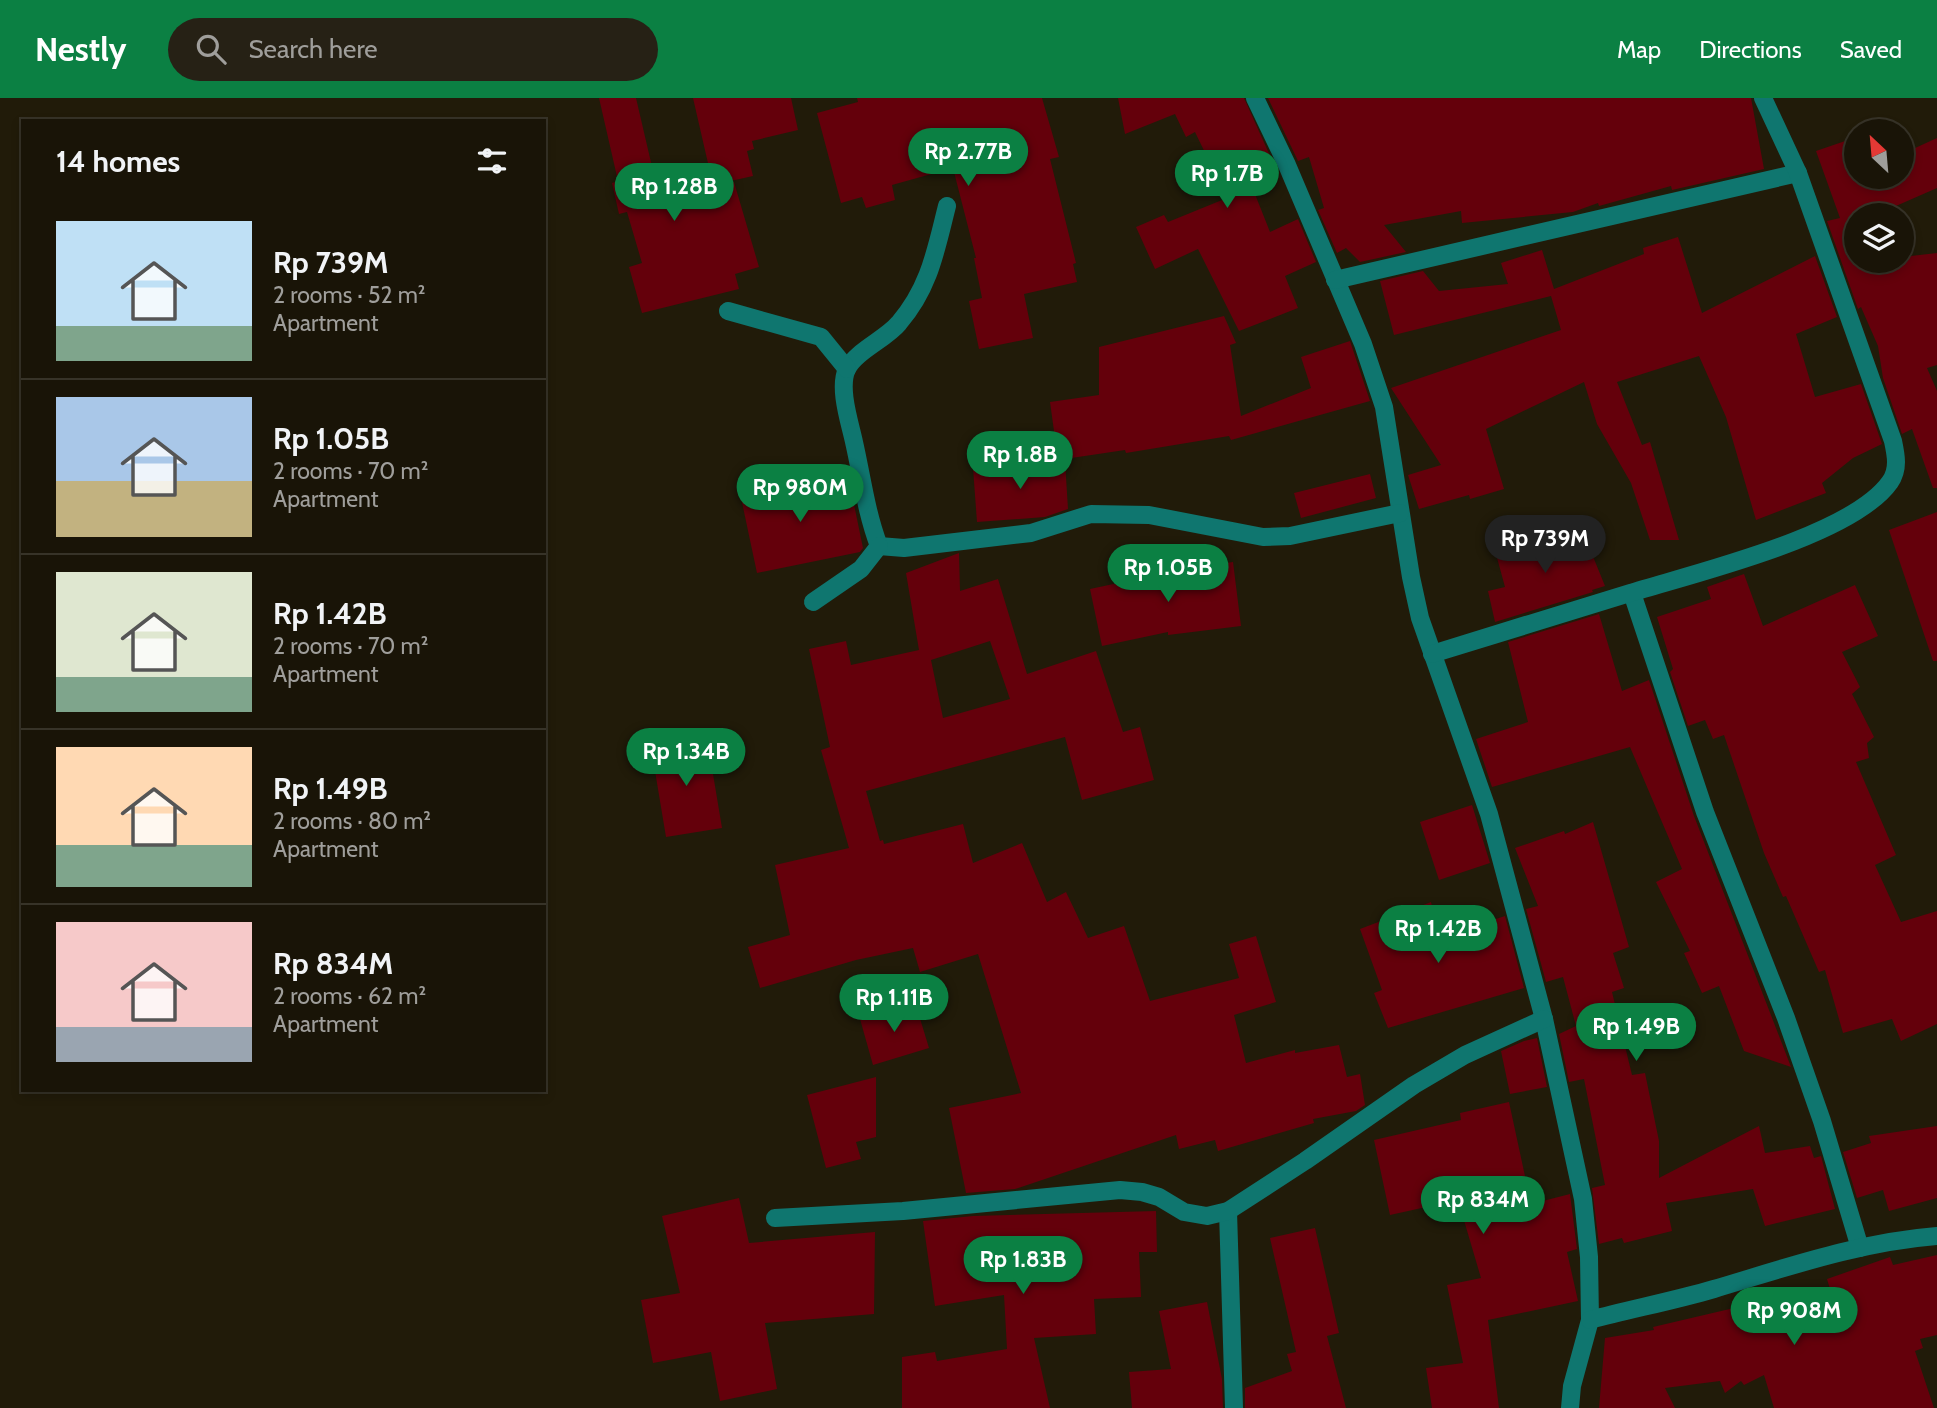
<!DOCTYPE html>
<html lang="en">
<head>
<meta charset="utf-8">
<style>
  body { margin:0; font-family:Cabin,sans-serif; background:#262115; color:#f1f3f6; height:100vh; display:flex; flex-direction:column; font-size:26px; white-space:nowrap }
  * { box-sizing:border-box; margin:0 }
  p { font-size:23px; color:#9f9e9b }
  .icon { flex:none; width:38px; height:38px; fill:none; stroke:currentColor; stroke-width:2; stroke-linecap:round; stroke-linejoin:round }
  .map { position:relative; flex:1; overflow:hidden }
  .drawer { position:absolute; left:21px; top:21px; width:525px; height:973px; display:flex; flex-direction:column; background:#191407; border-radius:0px; box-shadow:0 4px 10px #0003,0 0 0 2px #373328 }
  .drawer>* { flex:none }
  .needle { width:46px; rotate:334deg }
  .fabs { position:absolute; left:1844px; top:21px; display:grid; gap:14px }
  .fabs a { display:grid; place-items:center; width:70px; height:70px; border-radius:50%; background:#191407; box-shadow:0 4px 10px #0003,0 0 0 2px #373328; font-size:35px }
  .price { position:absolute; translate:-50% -60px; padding:0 16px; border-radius:24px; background:#0b8043; color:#fff; font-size:23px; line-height:46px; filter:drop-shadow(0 2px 4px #0008) }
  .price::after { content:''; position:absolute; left:50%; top:42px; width:21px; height:16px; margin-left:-10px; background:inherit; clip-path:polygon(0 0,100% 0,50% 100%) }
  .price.active { background:#222; color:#fff }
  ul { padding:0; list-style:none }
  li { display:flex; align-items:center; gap:21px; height:175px; padding:0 35px }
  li+li { border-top:2px solid #373328 }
  li span { display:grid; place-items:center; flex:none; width:196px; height:140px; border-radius:0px; color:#555 }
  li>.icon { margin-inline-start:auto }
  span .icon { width:84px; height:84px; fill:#fffc; stroke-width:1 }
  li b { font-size:30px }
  h2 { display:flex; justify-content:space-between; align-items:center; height:84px; padding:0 35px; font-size:30px }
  header { display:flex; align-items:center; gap:42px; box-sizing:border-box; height:98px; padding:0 35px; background:#0b8043; color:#fff }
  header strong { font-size:33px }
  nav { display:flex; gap:38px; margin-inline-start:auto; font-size:24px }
  .search { width:490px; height:63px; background:#262115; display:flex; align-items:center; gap:18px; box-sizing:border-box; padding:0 24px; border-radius:38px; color:#9f9e9b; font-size:26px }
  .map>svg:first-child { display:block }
  .building { fill:#64000b; fill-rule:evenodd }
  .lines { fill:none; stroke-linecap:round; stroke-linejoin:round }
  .street { stroke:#0f766f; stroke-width:18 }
</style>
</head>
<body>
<header>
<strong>Nestly</strong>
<div class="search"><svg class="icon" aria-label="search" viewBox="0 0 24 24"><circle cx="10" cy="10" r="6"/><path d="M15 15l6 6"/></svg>Search here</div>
<nav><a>Map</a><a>Directions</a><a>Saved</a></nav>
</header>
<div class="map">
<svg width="1937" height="1310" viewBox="0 0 1937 1310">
  <rect width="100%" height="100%" fill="#211b09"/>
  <g class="building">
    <path d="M599,0h37l24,103 74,-19 25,85 -24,7 4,15 -97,24 -13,-46 13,-4 -15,-51 -8,2 -7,-31 6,-2z"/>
    <path d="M693,0h98l7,32 -46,11 2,8 -7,2 6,25 -40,9z"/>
    <path d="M857,0h185l17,59 -9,2 26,104 -3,1 4,18 -53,12 9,44 -54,11 -10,-48 13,-3 -8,-40h2l-23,-90 -61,17 3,15 -29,8 -4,-11 -21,6 -24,-90 41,-11z"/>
    <path d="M1118,0h126l32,71 -27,10 21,53 28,-13 18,43 -31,14 13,32 -59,23 -41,-82 -43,20 -19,-42 28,-12 4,7 59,-24 -32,-66 -9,5 -11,-23 -50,20z"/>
    <path d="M1268,0h483l13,71 -92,21 -1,-4 -72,20 -1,-3 -25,9 -111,11 -1,-12 -77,14 22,27 -46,10 -14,-14 -9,5 -19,-43 6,-2 -15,-51 -11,4z"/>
    <path d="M1937,40v50l-57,25 1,2h-24v46h45v-4l35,-4v112l-10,3 10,23v97h-4l-21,-59 -10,5 -19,-56 -5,-32 -17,-39 -3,2 -31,-88 13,-3 -24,-67 35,-12 6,16v22h45v-23z"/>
    <path d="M1678,139l24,76 113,-57 22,61 -41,17 19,63 46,-13 21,60 -29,14 -31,25 4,10 -70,27 -30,-103 -27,-61 -82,26 25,63 8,-3 29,98h-29l-19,-57 -34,-59 -13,-42 -98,47 18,60 -34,10 -1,-4 -50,14 -11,-34 33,-10 -50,-77 170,-58 -10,-34 -157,39 -14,-54 43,-10 16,20 69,-7 -7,-21 41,-13 12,39 90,-35 -1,-6z"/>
    <path d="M1224,218l12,27 -6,2 11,71 70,-28 -10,-31 49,-16 20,60 -139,39 -2,-4 -103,17 -1,-3 -67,10 -8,-58 49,-7v-48z"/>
    <path d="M1065,363l3,48 -23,8 -68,5 -4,-54z"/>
    <path d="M1370,376l6,24 -75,20 -7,-25z"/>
    <path d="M815,380l2,14 33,-7 13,63 -3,4 -103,21 -17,-80z"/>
    <path d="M1937,414v149h-4l-44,-131z"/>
    <path d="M1581,429l24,59 -13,4 1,2 -98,30 -7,-31 17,-4 -9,-33 66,-19z"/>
    <path d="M959,455l1,38 38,-12 29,95 69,-23 27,81 17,-5 14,53 -72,20 -17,-63 -199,54 14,50 3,-1 1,4 79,-20 10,39 49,-20 25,59 19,-10 22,46 36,-12 26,75 89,-23 -10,-34 27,-8 20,66 -42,13 12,48 49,-13v3l44,-8 8,32 13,-3 5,31 -9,6 -43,8 1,4 -96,28 -3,-11 -36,9 -3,-14 -161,54 -49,4 -17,-85 72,-15 -43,-139 -58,18 -7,-24 -57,12 -96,28 -12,-41 42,-12 -15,-70 74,-17 -28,-98 9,-3 -21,-98 37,-8 5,24 68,-15 -13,-77zM990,543l20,58 -67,19 -12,-58z"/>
    <path d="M1233,464l8,64 -73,9v-3l-66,14 -12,-57 70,-15v-2z"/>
    <path d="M1744,476l19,52 92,-41 23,51 -36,16 18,35 -8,7 22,43 -7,6 2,15 -13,4 40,93 -21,10 26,57 36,-11v113l-36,17 -9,-22 -49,14 -18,-63 -6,2 -33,-76 -3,1 -19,-44 -40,-118 -11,4 -8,-19 -17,6 -18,-54 3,-3 -16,-52 54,-18 -4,-12z"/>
    <path d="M1599,516l23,77 27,-11 45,136 97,251 -47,-16 -25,-65 -17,7 -18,-40 6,-2 -34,-69 26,-13 -52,-122 -138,40 -16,-48 52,-17 -20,-80z"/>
    <path d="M707,640l15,90 -56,9 -15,-90z"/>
    <path d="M1472,707l18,58 -51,17 -19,-58z"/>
    <path d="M1593,724l36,125 -16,6 11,35 -12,4 20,83 13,-2 14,68v37l100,-52 6,27 45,-7 4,12 7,-2 14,53 -70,17 -12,-37 -87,14 6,28 -48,12 -2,-5 -23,6 -7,-56 13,-3 -21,-106 -15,3 -10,-48 17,-8 -13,-49 -17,5 -20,-73 12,-3 -23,-58 49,-17 1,3z"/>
    <path d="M1431,804l9,35 65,-21 19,72 -136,40 -14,-35 8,-3 -22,-61z"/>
    <path d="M915,904l14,46 -56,17 -13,-46z"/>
    <path d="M1537,940l10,49 -37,7 -9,-43 23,-10z"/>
    <path d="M876,979v60l-20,5 5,17 -35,9 -19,-73z"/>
    <path d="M1509,1004l22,102 39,-10 7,55 -10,3 11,49 -90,19 11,88h-67l-6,-40 37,-5 -16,-78 34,-7 -23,-78 -68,15 -16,-75 87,-20 -1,-7z"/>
    <path d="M1937,1028v72l-48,13 -6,-21 -26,8 -14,-46 28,-9 -2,-7z"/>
    <path d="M739,1100l10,45 126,-11 -1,82 -109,9 12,66 -57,12 -9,-49 -58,11 -12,-63 39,-7 -18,-77z"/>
    <path d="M1156,1113l1,41h-18l2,45 -47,2 2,35 -62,4 16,70h-148v-51l33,-5 2,9 70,-12 -3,-54 -69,11 -12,-85 50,-5z"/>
    <path d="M1315,1130l24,105 -12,3 19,72h-101v-20l47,-17 -5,-17 9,-2 -26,-114z"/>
    <path d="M1937,1157v80l-17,4 3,9 -8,3 19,57h-160l-10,-33 -20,10 -3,-4 -16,12 -5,-12 -55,7 10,20h-76l6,-70 49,-8 -1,-3 98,-23 2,11 77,-26 -3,-10 63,-22 3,8z"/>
    <path d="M1207,1204l15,77 1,29h-91l-3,-36 42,-3 -12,-58z"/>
  </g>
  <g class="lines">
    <g class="street">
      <path d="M1255,0l32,67 76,179 21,63 27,170 9,41 69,196 55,205 39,180 6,58 1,63 -18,66 -2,22"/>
      <path d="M947,108c-11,43 -17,81 -48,117 -13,16 -43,28 -52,46 -9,19 3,54 7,73 8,35 12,70 25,104l25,2 127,-15 60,-19 58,1 114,22 27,-1 110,-23"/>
      <path d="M1335,182l463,-107"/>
      <path d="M728,213l93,26 26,32"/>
      <path d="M1632,495l73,219 81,206 36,103 38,127"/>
      <path d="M813,504l48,-33 18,-23"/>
      <path d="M1432,556c66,-20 132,-41 198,-61 65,-20 222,-57 260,-111 9,-13 6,-27 3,-41l-95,-268 -35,-75"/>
      <path d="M1228,1113l6,197"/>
      <path d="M775,1120l128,-7 217,-21 22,2 17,5 25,15 23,4 21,-5 77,-50 109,-76 51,-30 79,-36"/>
      <path d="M1590,1222c41,-11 83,-19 124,-31 74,-22 146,-47 223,-53"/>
    </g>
  </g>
</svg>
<div class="fabs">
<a><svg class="needle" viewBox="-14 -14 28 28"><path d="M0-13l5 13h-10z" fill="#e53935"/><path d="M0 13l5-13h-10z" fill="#9f9e9b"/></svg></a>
<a><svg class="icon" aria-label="layers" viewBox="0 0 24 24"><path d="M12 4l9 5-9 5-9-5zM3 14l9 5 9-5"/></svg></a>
</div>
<b class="price" style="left:968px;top:90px">Rp 2.77B</b>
<b class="price" style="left:1227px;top:112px">Rp 1.7B</b>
<b class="price" style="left:674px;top:125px">Rp 1.28B</b>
<b class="price" style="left:1020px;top:393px">Rp 1.8B</b>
<b class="price" style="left:800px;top:426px">Rp 980M</b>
<b class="price active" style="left:1545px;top:477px">Rp 739M</b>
<b class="price" style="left:1168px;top:506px">Rp 1.05B</b>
<b class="price" style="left:686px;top:690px">Rp 1.34B</b>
<b class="price" style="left:1438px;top:867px">Rp 1.42B</b>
<b class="price" style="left:894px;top:936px">Rp 1.11B</b>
<b class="price" style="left:1636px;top:965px">Rp 1.49B</b>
<b class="price" style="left:1483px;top:1138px">Rp 834M</b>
<b class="price" style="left:1023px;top:1198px">Rp 1.83B</b>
<b class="price" style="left:1794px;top:1249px">Rp 908M</b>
<section class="drawer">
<h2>14 homes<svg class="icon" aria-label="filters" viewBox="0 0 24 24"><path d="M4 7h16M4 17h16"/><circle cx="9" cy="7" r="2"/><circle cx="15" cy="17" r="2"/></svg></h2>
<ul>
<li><span style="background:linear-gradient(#bfe0f5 75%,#7fa58c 0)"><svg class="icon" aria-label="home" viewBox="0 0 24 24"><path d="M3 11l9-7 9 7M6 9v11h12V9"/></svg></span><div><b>Rp 739M</b><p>2 rooms · 52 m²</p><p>Apartment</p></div></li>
<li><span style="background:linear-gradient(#a9c7e8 60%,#c2b280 0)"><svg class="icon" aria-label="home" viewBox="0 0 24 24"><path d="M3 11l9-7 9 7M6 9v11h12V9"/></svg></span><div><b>Rp 1.05B</b><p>2 rooms · 70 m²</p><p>Apartment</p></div></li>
<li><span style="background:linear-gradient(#dfe7d0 75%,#7fa58c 0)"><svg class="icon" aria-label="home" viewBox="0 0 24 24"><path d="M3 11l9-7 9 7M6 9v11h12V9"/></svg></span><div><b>Rp 1.42B</b><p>2 rooms · 70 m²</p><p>Apartment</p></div></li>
<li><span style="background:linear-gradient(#ffd9b3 70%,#7fa58c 0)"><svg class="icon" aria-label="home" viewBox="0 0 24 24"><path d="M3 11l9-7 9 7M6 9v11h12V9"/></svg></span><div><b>Rp 1.49B</b><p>2 rooms · 80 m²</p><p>Apartment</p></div></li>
<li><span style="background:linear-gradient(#f6c9c9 75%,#9aa5b1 0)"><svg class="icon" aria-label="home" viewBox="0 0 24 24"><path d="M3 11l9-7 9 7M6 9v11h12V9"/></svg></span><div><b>Rp 834M</b><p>2 rooms · 62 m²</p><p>Apartment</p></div></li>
</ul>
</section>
</div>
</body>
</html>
